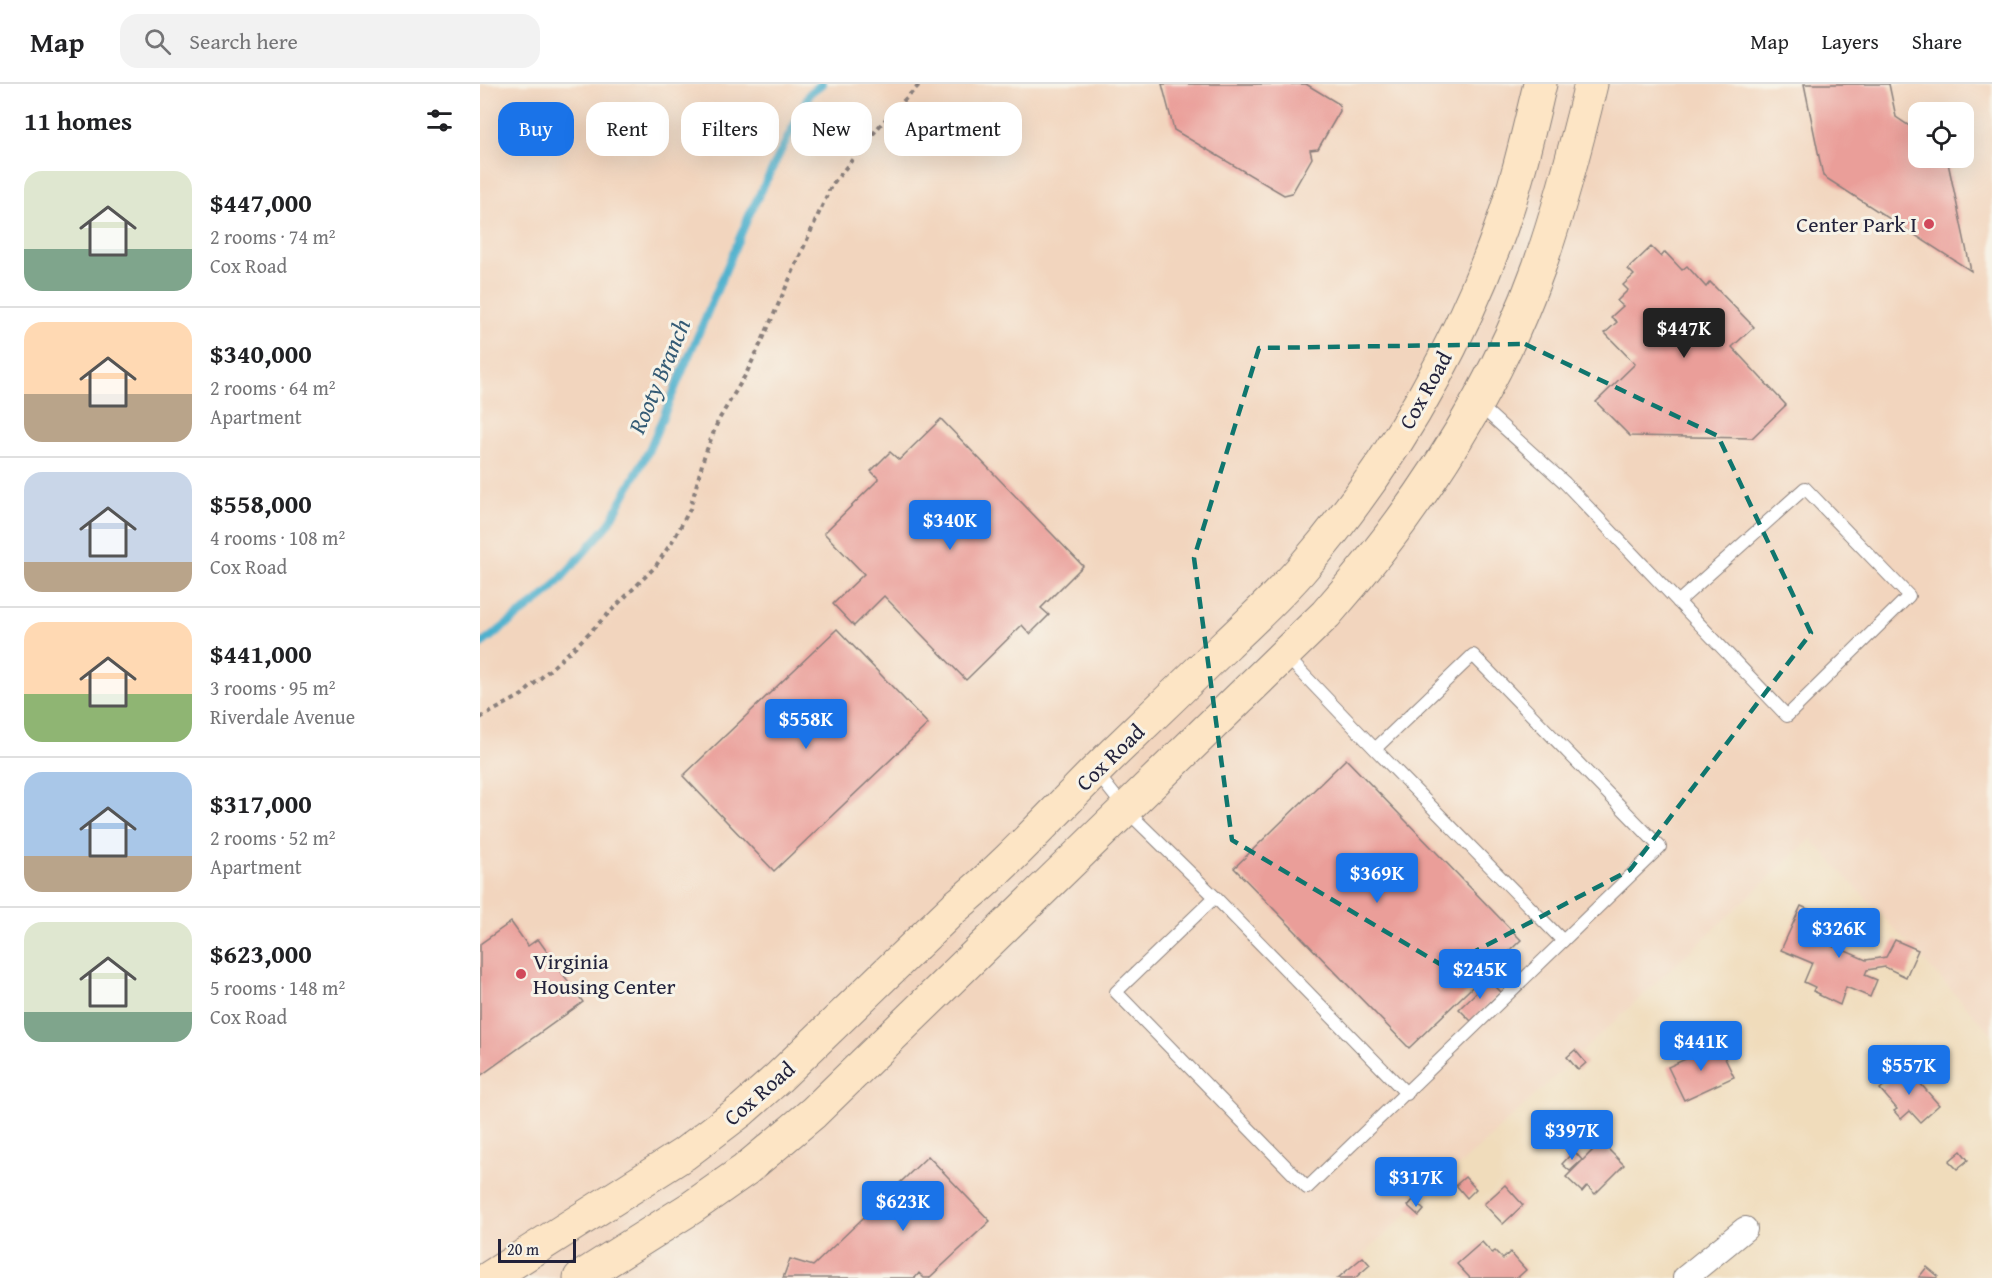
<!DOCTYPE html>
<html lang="en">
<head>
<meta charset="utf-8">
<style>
  body { margin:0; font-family:"Gentium Book Plus",serif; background:#f2f2f2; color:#202124; height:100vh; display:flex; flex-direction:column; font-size:22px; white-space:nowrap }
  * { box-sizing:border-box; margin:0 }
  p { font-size:20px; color:#757577 }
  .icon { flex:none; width:33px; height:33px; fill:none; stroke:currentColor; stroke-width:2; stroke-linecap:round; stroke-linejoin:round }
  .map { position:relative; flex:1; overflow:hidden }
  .details { display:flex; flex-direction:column; background:#fff; width:480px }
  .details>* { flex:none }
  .top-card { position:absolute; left:18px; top:18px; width:570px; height:54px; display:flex; gap:12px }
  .controls { position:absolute; left:1428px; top:18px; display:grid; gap:12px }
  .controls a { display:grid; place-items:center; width:66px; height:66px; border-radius:12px; background:#fff; box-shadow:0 6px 24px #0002; font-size:30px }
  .scale { position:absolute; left:18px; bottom:15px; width:78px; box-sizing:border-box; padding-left:6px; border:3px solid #22223b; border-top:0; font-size:16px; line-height:21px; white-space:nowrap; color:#22223b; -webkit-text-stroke:4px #f7f3e8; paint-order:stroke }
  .price { position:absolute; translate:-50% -51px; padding:0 14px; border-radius:6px; background:#1a73e8; color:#fff; font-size:20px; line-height:39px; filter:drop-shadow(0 2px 3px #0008) }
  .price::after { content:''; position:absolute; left:50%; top:36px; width:18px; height:14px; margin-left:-9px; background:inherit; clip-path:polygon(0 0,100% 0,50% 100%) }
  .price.active { background:#222; color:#fff }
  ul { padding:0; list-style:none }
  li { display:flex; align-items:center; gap:18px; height:150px; padding:0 24px }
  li+li { border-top:2px solid #e0e0e0 }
  li span { display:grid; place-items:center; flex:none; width:168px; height:120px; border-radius:18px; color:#555 }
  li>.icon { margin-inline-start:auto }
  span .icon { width:72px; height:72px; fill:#fffc; stroke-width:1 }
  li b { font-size:26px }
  h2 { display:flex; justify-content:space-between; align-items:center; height:72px; padding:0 24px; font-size:26px }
  .pill { padding:0 21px; border-radius:18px; background:#fff; box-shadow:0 6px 24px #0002; font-size:21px; line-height:54px }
  .pill.active { background:#1a73e8; color:#fff }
  header { display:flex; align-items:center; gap:36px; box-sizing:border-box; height:84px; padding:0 30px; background:#fff; border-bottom:2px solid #e0e0e0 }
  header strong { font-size:28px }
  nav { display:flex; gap:33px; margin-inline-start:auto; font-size:21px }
  .search { width:420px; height:54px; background:#f2f2f2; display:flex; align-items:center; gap:15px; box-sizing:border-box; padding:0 21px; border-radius:18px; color:#757577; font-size:22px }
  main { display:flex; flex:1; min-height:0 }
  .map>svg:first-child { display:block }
  .built { fill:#f2d5be; fill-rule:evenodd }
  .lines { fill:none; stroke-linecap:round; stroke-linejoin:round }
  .stream { stroke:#4eb0cd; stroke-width:8 }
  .building { fill:#ea9e99 }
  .service-casing { stroke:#897f7b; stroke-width:14 }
  .minor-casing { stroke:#897f7b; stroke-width:26 }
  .secondary-casing { stroke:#897f7b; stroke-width:35 }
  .path { stroke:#897f7b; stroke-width:4; stroke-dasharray:4.5 4.5; stroke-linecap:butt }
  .service { stroke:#fff; stroke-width:12 }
  .minor { stroke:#fff; stroke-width:24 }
  .secondary { stroke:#fde5c5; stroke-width:33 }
  .marked { fill:none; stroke:#0f766e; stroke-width:4.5; stroke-dasharray:12 8; stroke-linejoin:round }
  .poi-dot { fill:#d1495b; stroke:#f7f3e8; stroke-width:2 }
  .labels { text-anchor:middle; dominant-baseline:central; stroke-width:6; stroke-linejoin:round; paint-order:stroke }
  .poi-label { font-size:22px; fill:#22223b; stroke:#f7f3e8; text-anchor:end }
  .street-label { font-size:22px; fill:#22223b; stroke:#f7f3e8 }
  .water-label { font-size:24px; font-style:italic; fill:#345b75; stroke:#f7f3e8 }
</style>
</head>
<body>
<header>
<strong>Map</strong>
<div class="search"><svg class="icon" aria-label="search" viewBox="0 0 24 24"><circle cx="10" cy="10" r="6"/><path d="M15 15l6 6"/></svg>Search here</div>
<nav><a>Map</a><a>Layers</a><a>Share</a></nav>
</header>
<main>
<section class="details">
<h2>11 homes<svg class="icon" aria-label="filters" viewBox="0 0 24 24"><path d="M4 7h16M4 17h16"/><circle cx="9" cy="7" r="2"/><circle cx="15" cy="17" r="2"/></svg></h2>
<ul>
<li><span style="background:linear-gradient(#dfe7d0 65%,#7fa58c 0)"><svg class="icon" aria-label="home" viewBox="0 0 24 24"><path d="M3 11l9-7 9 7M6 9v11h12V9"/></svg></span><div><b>$447,000</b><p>2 rooms · 74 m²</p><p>Cox Road</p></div></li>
<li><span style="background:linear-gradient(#ffd9b3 60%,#b9a48a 0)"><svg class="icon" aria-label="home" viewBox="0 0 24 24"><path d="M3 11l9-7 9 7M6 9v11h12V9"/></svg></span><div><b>$340,000</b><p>2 rooms · 64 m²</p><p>Apartment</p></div></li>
<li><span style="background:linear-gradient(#c9d6e8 75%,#b9a48a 0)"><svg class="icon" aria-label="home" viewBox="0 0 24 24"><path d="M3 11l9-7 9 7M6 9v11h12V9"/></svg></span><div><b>$558,000</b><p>4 rooms · 108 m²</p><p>Cox Road</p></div></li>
<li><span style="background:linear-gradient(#ffd9b3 60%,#8fb573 0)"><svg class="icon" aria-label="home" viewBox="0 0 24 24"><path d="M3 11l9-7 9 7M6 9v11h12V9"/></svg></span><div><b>$441,000</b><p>3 rooms · 95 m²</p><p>Riverdale Avenue</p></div></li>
<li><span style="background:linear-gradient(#a9c7e8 70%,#b9a48a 0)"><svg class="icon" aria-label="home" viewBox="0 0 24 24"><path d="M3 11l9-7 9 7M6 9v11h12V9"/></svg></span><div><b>$317,000</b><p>2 rooms · 52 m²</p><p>Apartment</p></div></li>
<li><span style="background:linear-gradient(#dfe7d0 75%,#7fa58c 0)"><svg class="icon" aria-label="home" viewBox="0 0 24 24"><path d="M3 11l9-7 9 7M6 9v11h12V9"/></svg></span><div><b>$623,000</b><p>5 rooms · 148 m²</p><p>Cox Road</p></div></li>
</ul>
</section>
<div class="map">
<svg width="1512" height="1194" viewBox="0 0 1512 1194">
  <rect width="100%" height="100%" fill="#f7f3e8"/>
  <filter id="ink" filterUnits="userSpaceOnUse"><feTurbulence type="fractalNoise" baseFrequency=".0167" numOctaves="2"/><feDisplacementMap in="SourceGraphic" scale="12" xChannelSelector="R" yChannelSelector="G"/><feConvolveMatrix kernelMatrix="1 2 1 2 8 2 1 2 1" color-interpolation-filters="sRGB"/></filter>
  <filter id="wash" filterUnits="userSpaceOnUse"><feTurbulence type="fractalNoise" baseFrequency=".008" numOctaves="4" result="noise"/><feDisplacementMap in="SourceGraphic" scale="24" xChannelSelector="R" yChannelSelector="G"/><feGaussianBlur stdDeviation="1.35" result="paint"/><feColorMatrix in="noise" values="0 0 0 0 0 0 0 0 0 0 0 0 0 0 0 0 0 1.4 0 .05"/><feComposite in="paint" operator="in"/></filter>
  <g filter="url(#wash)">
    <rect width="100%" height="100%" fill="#f0dcbb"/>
    <path class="built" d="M0,0h1512v950l-181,-195 -473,439h-858zM1438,28h46v46h-46z"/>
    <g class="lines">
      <path class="stream" d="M0,561l69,-53 60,-68 39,-72 102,-239 60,-120 12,-9"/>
    </g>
    <g id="blocks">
      <g class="building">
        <path d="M682,0h144l33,20 1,7 -22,38 -8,1 2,8 -20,35 -8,2 -110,-65z"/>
        <path d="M1324,0h85l7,33 22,15v26h29l24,113 -148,-95z"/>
        <path d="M1171,163l10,10 4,-5 17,18 5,-4 19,21 4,-5 44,45 -22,20 54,58 -34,33 -122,-2 -34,-34 39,-38 -30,-31 12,-11 -6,-5 12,-11 -6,-5 11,-11 -5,-5 11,-10 -6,-6z"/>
        <path d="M461,335l142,147 -42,42 8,7 -19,19 -8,-9 -56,55 -82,-84 -30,30 -21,-22 31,-30 -40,-41 55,-54 -8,-8 19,-19 9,8z"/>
        <path d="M357,545l91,95 -154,147 -91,-95z"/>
        <path d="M866,675l175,181 -112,108 -175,-180z"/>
        <path d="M1321,822l32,14 -10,22 11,5 3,-7 9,4 -3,6 23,10 20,-3 9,-17 23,10 -12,27 -21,-10 -18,3 -2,5 12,5 -7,17 -24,-10 -6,18 -21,-10 1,-1 -7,-3 2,-4 -11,-5 8,-19 -31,-13z"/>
        <path d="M31,838l17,24 10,-7 45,63 -103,74v-132z"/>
        <path d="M1009,896l12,12 -30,29 -12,-12z"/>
        <path d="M1238,960l16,33 -50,23 -16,-33z"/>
        <path d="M1095,966l11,13 -8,7 -11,-13z"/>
        <path d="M1426,983l33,38 -19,17 -10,-11 -9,8 -7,-8 3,-2 -17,-20z"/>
        <path d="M1121,1058l23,23 -29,29 -8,-8 -5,6 -16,-15z"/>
        <path d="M1094,1067l8,9 -12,11 -8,-7z"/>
        <path d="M1481,1067l7,9 -11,9 -8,-8z"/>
        <path d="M448,1072l62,65 -61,57h-5l-5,-5 -4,5h-132l7,-19 23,7z"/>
        <path d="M985,1093l11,12 -9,9 -11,-13z"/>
        <path d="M1025,1101l18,20 -20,19 -19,-20z"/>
        <path d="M933,1116l11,10 -5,6 -11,-10z"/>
        <path d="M1002,1158l10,11 3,-2 8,8 7,-7 16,18 -9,8h-47l-13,-14z"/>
        <path d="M883,1173l7,8 -15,13h-17z"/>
        <path d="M1447,1183l11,9 -2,2 -17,-1z"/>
      </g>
    </g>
  </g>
  <g filter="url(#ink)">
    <use href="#blocks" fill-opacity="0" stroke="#897f7b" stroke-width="1.5"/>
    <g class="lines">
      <defs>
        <g id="service">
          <path d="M998,320l87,79 222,233 122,-120 -104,-108 -127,114"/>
          <path d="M805,571l90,94 188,192 97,-94 -187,-192 -98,94"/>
          <path d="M616,688l30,38 89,87"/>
          <path d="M927,1010l-192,-197 -99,95 191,196 256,-247"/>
        </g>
        <path id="minor" d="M1205,1194l60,-49"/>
        <g id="secondary">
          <path d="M9,1194l195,-124 58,-44 36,-32 177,-171c60,-48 111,-109 167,-162 35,-34 70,-67 105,-101 24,-23 50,-47 73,-73 84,-97 150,-207 195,-327 20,-52 32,-106 45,-160"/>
          <path d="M100,1194l111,-70 54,-38 68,-57 513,-499c90,-102 167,-218 213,-347 21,-59 37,-121 52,-183"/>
        </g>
      </defs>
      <use href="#service" class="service-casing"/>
      <use href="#minor" class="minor-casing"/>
      <use href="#secondary" class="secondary-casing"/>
      <path class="path" d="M0,634l42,-23 56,-51 77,-77 20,-30 15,-28 14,-52 14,-36 28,-47 16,-33 69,-155 51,-63 38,-39"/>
      <use href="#service" class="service"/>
      <use href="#minor" class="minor"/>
      <use href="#secondary" class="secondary"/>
    </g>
  </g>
  <path class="marked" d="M1045,260l193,92 93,197 -181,237 -185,97 -213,-127 -38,-282 65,-210z"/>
  <g class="poi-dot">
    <circle cx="1449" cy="140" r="6"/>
    <circle cx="41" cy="890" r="6"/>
  </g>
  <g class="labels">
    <g class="poi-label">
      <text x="1437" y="140">Center Park I</text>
      <text x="53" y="877" text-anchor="start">Virginia<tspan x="53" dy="25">Housing Center</tspan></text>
    </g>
    <g class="street-label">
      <text transform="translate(945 306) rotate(-61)">Cox Road</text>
      <text transform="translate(630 673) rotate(-44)">Cox Road</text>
      <text transform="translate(279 1009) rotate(-41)">Cox Road</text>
    </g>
    <g class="water-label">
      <text transform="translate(179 292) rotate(-67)">Rooty Branch</text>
    </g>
  </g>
</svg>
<div class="controls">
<a><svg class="icon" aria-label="locate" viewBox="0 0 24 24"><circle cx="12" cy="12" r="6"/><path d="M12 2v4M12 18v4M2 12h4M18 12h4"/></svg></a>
</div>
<div class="scale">20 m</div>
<b class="price active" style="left:1204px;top:275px">$447K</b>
<b class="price" style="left:470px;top:467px">$340K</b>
<b class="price" style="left:326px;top:666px">$558K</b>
<b class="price" style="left:897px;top:820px">$369K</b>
<b class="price" style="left:1359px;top:875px">$326K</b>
<b class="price" style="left:1000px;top:916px">$245K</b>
<b class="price" style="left:1221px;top:988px">$441K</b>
<b class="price" style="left:1429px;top:1012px">$557K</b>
<b class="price" style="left:1092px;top:1077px">$397K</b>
<b class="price" style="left:936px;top:1124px">$317K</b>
<b class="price" style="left:423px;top:1148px">$623K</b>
<div class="top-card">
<a class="pill active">Buy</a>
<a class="pill">Rent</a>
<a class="pill">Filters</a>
<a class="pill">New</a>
<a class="pill">Apartment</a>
</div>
</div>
</main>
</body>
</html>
